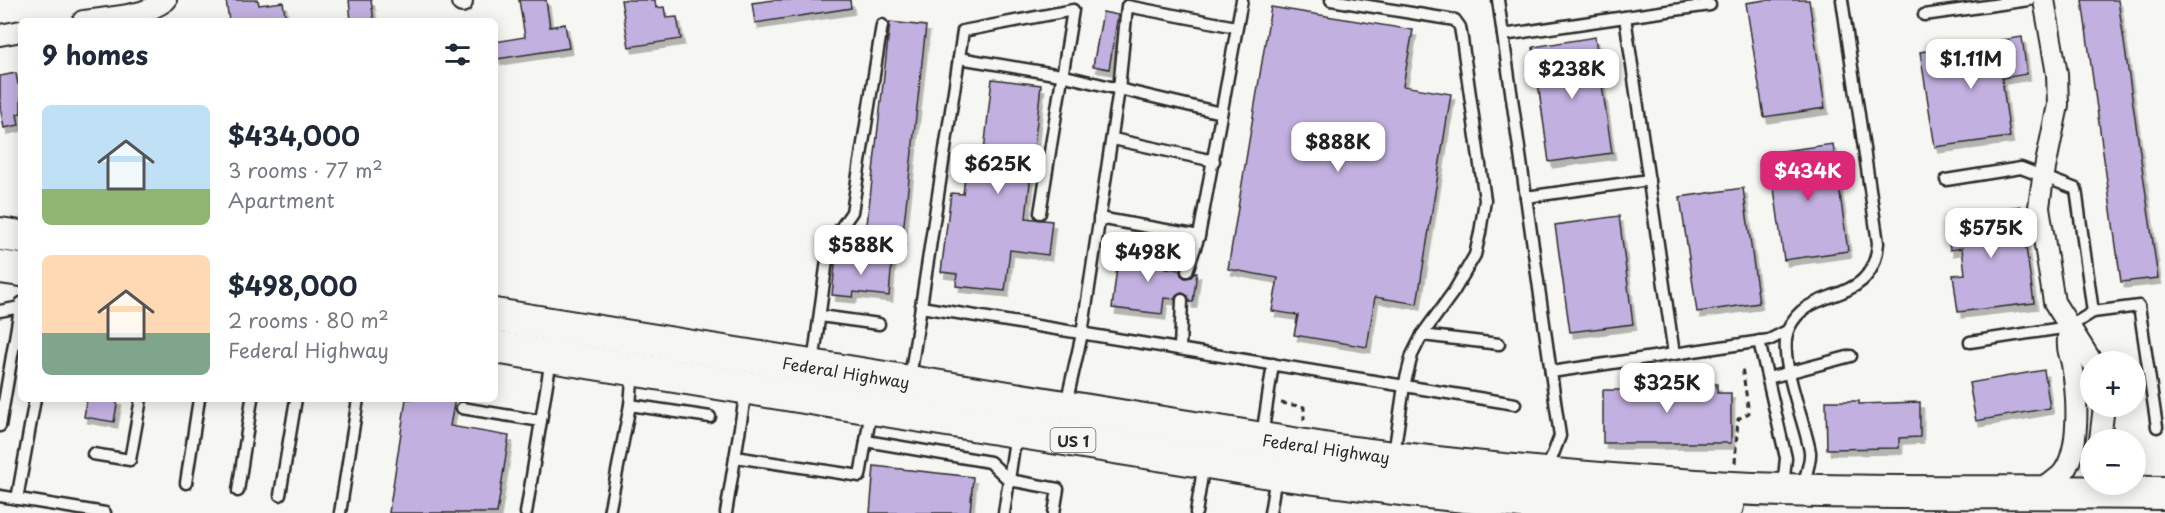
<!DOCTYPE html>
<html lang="en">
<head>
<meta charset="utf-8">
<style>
  body { margin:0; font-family:"Playpen Sans",sans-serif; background:#f2f2f3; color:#1f2937; height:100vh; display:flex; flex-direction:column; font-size:22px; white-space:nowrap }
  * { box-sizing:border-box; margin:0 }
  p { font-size:20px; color:#747a83 }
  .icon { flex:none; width:33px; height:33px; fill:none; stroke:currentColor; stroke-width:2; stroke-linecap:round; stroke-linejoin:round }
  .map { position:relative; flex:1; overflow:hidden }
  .panel { position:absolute; left:18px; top:18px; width:480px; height:384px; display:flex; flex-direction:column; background:#fff; border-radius:9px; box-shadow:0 3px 15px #0003 }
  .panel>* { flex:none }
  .tools { position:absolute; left:2080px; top:351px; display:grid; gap:12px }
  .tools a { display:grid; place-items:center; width:66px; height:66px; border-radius:50%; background:#fff; box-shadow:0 3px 15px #0003; font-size:30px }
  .price { position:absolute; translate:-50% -51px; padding:0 14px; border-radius:12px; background:#fff; color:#222; font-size:20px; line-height:39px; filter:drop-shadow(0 2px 3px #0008) }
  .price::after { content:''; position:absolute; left:50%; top:36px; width:18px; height:14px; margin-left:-9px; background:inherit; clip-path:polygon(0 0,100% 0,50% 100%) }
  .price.current { background:#db2777; color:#fff }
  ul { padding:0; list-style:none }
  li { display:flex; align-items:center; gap:18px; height:150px; padding:0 24px }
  li span { display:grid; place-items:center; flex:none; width:168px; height:120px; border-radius:9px; color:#555 }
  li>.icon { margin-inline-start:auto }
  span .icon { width:72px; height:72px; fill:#fffc; stroke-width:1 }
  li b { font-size:26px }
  h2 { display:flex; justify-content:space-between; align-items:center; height:72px; padding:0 24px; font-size:26px }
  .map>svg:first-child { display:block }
  .building { fill:#c2b0e0; stroke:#2b2b2b; stroke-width:1.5; filter:url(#shadow) }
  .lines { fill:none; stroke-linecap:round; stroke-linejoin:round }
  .lane-casing { stroke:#2b2b2b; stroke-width:15 }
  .street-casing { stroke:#2b2b2b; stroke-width:24 }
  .primary-casing { stroke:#2b2b2b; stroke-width:36 }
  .path { stroke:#2b2b2b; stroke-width:3; stroke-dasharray:6 4.5; stroke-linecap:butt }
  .lane { stroke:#f6f6f2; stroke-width:10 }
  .street { stroke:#f6f6f2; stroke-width:20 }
  .primary { stroke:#f6f6f2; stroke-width:32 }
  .labels { text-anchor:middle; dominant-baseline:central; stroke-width:4.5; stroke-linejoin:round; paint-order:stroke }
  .shield { fill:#f6f6f2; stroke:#686867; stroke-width:1.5 }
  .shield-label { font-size:15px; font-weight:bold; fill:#2b2b2b }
  .street-label { font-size:16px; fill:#2b2b2b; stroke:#f6f6f2 }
</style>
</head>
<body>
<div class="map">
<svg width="2165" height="513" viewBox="0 0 2165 513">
  <defs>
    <filter id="shadow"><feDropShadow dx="3.5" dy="6" stdDeviation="0" flood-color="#0004"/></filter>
  </defs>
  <rect width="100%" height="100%" fill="#f6f6f2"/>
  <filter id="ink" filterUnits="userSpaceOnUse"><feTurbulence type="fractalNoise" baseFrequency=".0167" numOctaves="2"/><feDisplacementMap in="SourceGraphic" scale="12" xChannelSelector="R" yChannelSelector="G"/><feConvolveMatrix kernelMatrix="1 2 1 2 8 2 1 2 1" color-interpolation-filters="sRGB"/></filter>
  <g filter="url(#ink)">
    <g class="building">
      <path d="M226,0h32l1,5 24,-3 3,19h-57z"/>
      <path d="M349,0h22l3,21h-23z"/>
      <path d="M519,0h27l4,27 15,-3 4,24 -72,11 -2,-17 30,-5z"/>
      <path d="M621,0h34l1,8 8,-1 2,11 11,-1 4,22 -52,8z"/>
      <path d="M774,0h76l1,8 -96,15 -3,-20z"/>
      <path d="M1766,0h43l16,108 -61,9 -18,-114z"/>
      <path d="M2082,0h36l40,278 -37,4z"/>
      <path d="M1271,7l142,23 -10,56 48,8 -34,210 -42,-7 -8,50 -73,-12 4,-20 -26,-4 6,-33 -50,-9z"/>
      <path d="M1103,12l15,3 -9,54 -16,-3z"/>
      <path d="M890,22l36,4 -24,216 -8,-1v6l-29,-5z"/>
      <path d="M1595,37l17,116 -63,9 -16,-115z"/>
      <path d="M2022,37l5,37 -25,4 8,59 -75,10 -15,-95z"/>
      <path d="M16,73l2,11h3v29l-4,1 2,11 -15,3 -4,-22v-30z"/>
      <path d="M992,79l49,6 -15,133 26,3 -4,34 -38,-5 -5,41 -49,-5 1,-12 -16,-2 10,-79 12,1 3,-26 16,1z"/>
      <path d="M1833,144l15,107 -64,9 -15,-107z"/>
      <path d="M1743,188l16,115 -62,9 -17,-115z"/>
      <path d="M2020,206l14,97 -76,9 -5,-37 12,-1 -3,-26 -12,2 -5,-33z"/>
      <path d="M1619,216l14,108 -63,8 -15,-107z"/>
      <path d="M1119,251l49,7 -2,10 14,2 1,5 4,3 6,-1 4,-5h2l-4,30h-4l-1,-6 -6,-3 -6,3 -1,3 -11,-1 -2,16 -50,-6z"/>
      <path d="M836,254l56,6 -3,36 -35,-4 -1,5 -21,-2z"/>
      <path d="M2044,370l6,38 -74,13 -7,-38z"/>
      <path d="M1621,383l96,1v9h14v50h-128v-53h18z"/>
      <path d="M87,399h31l-4,23 -30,-5z"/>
      <path d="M406,399h49l-5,27 59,10 -12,77h-108z"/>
      <path d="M1826,401h33v3l61,-2v35l-21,1v10l-72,1z"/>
      <path d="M874,466l99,11 -3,36h-100z"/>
    </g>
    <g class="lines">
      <defs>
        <g id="lane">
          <path d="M1331,0l124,20 5,7 2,12 23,161 -5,33 -5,22 -21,36 -32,44 -10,20 -8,31 -10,68"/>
          <path d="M1498,0l62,436 -8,21 -8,12"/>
          <path d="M1924,15l105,-15"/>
          <path d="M1625,17l85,-12"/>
          <path d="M1503,35l122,-18 49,337"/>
          <path d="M1221,113l-102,-24 8,-83 109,21"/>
          <path d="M1113,139l101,22"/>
          <path d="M1946,180l75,-12 55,21 17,123"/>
          <path d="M1526,197l123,-17"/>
          <path d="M1040,213l33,-203 -110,21 -4,27 102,17 58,14 -37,245 -16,70"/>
          <path d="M1099,218l100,18"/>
          <path d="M829,245l60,8"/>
          <path d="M1187,271l12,-35 43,-236"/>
          <path d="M921,307l594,97"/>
          <path d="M0,311l20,-4"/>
          <path d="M820,316l59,8"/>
          <path d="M1422,335l77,9"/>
          <path d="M1759,341l27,117 -3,30"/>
          <path d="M1970,342l99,-15 24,-15 46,-6 18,121"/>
          <path d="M1180,348l2,-48"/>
          <path d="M813,364l16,-119 23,-33 30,-187"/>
          <path d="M1551,372l218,-32 18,-9"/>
          <path d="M910,378l49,-320"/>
          <path d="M1768,378l83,-22"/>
          <path d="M630,405l80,12"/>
          <path d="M462,408l79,13"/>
          <path d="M871,410l-5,31 124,21 19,18 49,9 -4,24"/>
          <path d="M0,426l21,-123"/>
          <path d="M1262,436l11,-72"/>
          <path d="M93,454l37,6 11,-61"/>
          <path d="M735,457l125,19 6,-35"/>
          <path d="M186,483l13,-84"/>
          <path d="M1802,488c3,-11 9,-25 8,-36 -5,-31 -34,-97 -21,-124 20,-45 84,-19 89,-85l-36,-243"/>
          <path d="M238,491l14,-92"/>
          <path d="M280,495l16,-96"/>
          <path d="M0,496l105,17"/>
          <path d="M17,499l18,-100"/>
          <path d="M340,513l18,-114"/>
          <path d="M526,513l25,-154"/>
          <path d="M609,513l21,-108 3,-35"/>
          <path d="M726,513l20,-122"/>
          <path d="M1004,513l12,-80"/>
          <path d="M1196,513l8,-50"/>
          <path d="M1270,513l6,-37"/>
        </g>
        <g id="street">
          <path d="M462,0v2"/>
          <path d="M2044,0l13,74 1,31 -15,73 -4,29 15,95 38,60"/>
          <path d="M83,21c27,-4 61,-4 83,-21"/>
          <path d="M0,35l21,-4"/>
          <path d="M2100,440l4,-34"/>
          <path d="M2038,492c8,-5 16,-11 23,-17 21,-23 16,-82 11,-111 -1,-6 -4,-12 -4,-18 -1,-6 1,-13 1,-19"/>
        </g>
        <g id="primary">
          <path d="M0,234l21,3"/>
          <path d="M0,267l21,3"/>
          <path d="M495,315l835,135c150,19 302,35 453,40 127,4 255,1 382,3"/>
          <path d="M495,347l781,126 132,17 130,14 116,9"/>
          <path d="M1667,513l26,-8 34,1"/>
        </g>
      </defs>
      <use href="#lane" class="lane-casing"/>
      <use href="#street" class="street-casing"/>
      <use href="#primary" class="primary-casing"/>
      <g class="path">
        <path d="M1281,403l23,4v13"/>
        <path d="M1735,463l3,-44 11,-6 -7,-46"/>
      </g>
      <use href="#lane" class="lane"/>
      <use href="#street" class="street"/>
      <use href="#primary" class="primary"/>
    </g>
  </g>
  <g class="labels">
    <rect class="shield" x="1050.5" y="428" width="45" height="24" rx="4.5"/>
    <g class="shield-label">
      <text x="1073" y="440">US 1</text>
    </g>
    <g class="street-label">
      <text transform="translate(846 372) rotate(9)">Federal Highway</text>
      <text transform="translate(1326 448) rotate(8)">Federal Highway</text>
    </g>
  </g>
</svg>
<div class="tools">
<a>+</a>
<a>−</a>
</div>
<b class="price" style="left:1971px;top:90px">$1.11M</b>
<b class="price" style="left:1572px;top:100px">$238K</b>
<b class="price" style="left:1338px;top:173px">$888K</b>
<b class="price" style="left:998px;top:195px">$625K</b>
<b class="price current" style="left:1808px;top:202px">$434K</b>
<b class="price" style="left:1991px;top:259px">$575K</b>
<b class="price" style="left:861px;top:276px">$588K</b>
<b class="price" style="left:1148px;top:283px">$498K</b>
<b class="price" style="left:1667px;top:414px">$325K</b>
<section class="panel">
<h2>9 homes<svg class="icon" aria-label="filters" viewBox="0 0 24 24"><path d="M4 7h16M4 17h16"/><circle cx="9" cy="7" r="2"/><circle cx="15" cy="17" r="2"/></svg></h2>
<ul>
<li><span style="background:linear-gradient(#bfe0f5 70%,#8fb573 0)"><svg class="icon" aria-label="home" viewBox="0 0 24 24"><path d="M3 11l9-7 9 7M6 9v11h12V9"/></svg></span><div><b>$434,000</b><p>3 rooms · 77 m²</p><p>Apartment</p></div></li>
<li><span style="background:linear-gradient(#ffd9b3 65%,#7fa58c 0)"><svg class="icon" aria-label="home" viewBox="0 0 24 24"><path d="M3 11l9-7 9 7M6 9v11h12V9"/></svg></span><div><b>$498,000</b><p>2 rooms · 80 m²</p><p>Federal Highway</p></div></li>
</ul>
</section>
</div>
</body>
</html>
